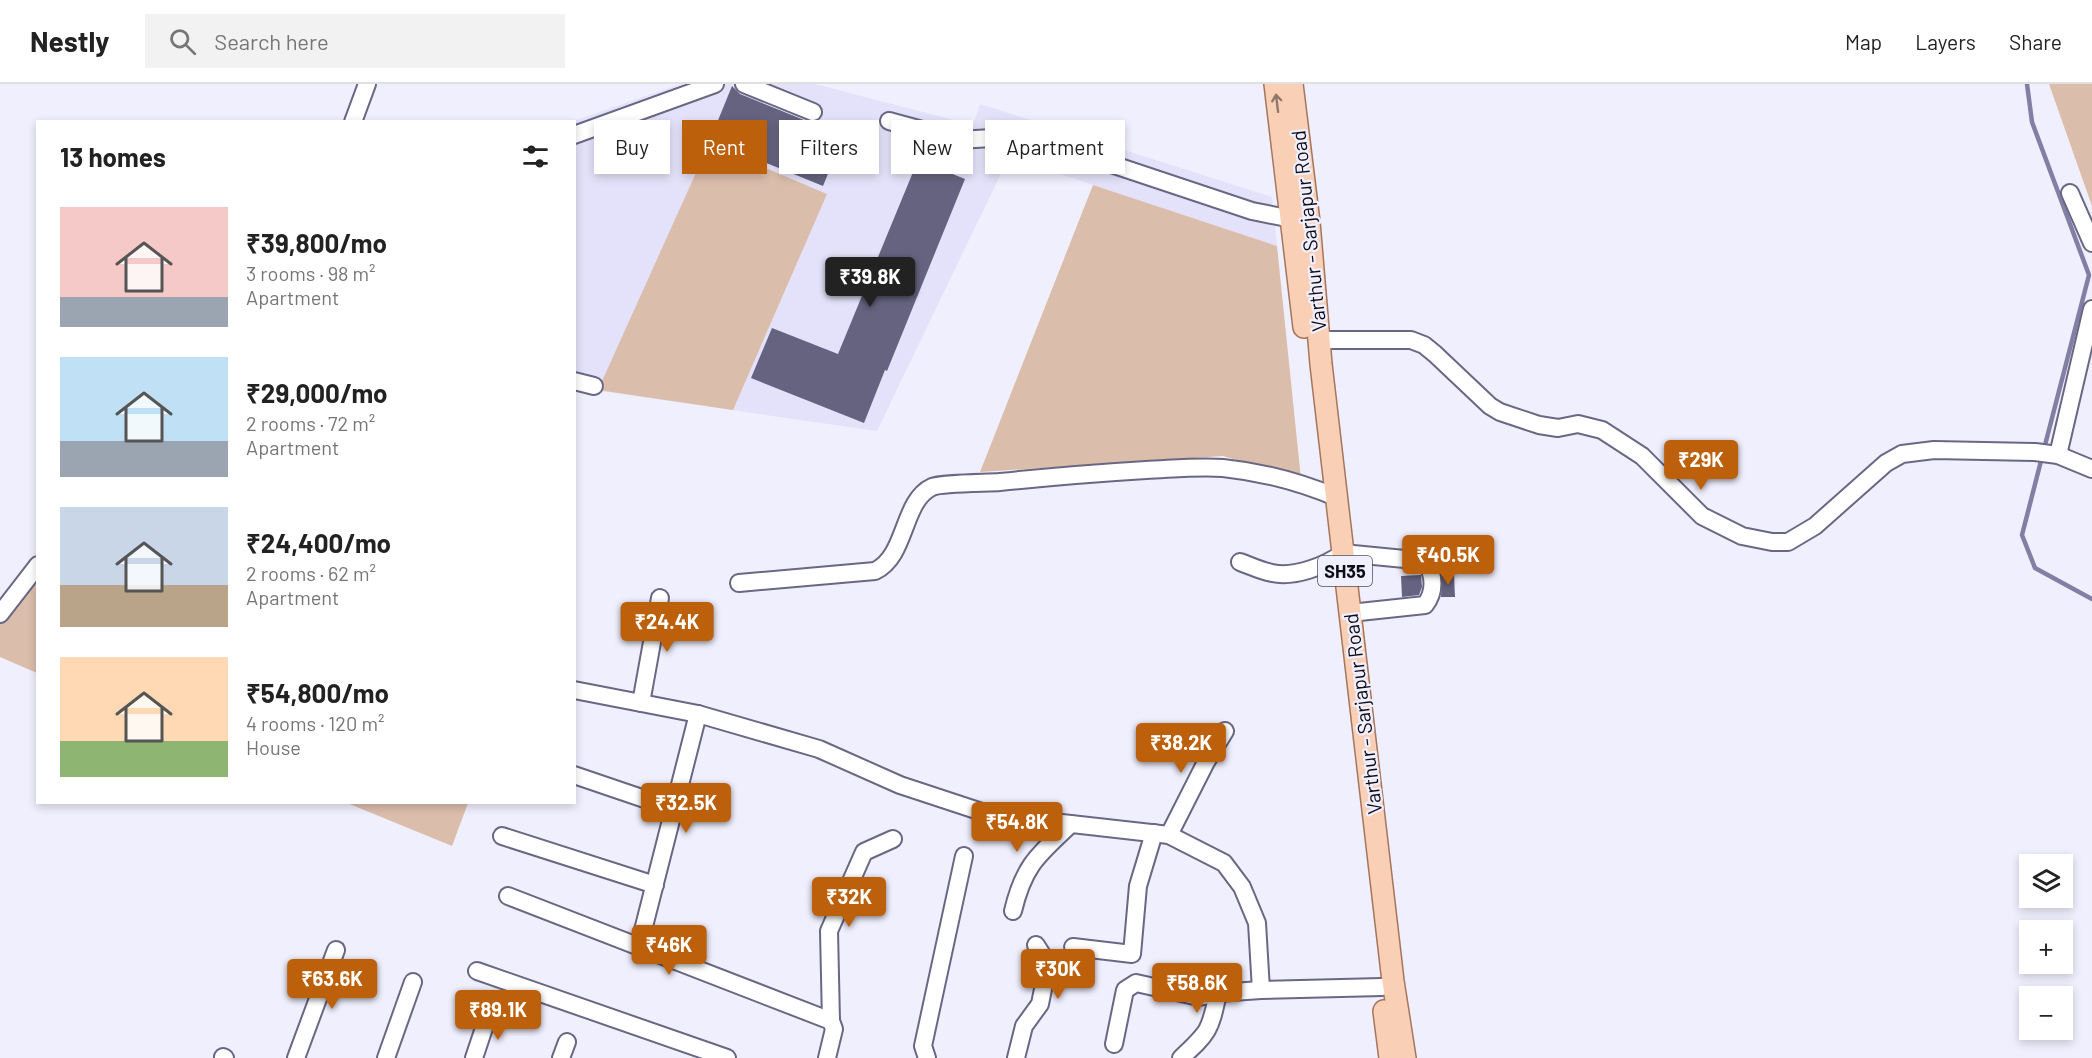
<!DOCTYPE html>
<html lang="en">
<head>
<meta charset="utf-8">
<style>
  body { margin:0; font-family:Barlow,sans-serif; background:#f2f2f2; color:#222; height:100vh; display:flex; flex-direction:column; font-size:22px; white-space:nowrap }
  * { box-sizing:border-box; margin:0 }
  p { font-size:20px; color:#767676 }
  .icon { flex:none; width:33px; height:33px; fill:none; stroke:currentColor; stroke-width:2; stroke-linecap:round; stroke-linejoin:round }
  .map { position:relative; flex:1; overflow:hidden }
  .details { position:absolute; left:36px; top:36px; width:540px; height:684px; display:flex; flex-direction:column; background:#fff; border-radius:0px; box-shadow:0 3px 9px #0003 }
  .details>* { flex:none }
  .banner { position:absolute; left:594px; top:36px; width:570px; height:54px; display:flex; gap:12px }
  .fabs { position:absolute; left:2019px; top:770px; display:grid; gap:12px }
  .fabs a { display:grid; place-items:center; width:54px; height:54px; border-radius:0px; background:#fff; box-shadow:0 3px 9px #0003; font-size:30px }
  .price { position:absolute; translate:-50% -51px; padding:0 14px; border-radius:6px; background:#bc600b; color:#fff; font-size:20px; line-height:39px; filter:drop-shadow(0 2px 3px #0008) }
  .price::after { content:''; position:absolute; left:50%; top:36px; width:18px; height:14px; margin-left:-9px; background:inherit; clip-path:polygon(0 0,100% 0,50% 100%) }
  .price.current { background:#222; color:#fff }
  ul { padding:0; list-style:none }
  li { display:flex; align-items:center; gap:18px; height:150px; padding:0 24px }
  li span { display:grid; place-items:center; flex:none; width:168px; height:120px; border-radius:0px; color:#555 }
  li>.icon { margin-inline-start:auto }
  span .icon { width:72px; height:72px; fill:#fffc; stroke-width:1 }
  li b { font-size:26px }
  h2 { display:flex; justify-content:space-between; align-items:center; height:72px; padding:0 24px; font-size:26px }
  .pill { padding:0 21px; border-radius:0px; background:#fff; box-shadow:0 3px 9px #0003; font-size:21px; line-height:54px }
  .pill.current { background:#bc600b; color:#fff }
  header { display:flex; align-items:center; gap:36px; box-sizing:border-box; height:84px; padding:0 30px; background:#fff; border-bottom:2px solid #e0e0e0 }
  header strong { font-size:28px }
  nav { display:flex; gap:33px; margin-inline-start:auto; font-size:21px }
  .search { width:420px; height:54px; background:#f2f2f2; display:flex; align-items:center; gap:15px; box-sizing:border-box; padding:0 21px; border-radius:0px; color:#767676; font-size:22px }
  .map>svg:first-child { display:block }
  .built { fill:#e4e2fa }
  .green { fill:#dbbdab }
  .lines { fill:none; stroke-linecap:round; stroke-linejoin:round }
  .stream { stroke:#837ea3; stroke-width:4.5 }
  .building { fill:#666380 }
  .minor-casing { stroke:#6a6784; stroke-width:20 }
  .major-casing { stroke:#a4765d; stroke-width:24 }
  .minor { stroke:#fff; stroke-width:16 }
  .major { stroke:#f9d0b5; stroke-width:21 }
  .oneway { stroke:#8f776d }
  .labels { text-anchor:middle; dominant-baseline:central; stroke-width:4.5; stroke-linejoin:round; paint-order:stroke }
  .shield { fill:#f0effd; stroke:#514f5b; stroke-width:1.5 }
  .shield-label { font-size:18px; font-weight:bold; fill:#0d0b16 }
  .street-label { font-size:20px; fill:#0d0b16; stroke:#f0effd }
</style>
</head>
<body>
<header>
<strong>Nestly</strong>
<div class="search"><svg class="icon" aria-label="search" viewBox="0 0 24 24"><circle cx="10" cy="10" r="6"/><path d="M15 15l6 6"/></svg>Search here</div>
<nav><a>Map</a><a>Layers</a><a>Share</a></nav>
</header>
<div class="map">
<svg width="2092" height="974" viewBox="0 0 2092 974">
  <rect width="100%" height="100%" fill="#f0effd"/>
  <path class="built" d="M681,0h134l158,41 7,-21 292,93 5,49 -268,-89 -132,274 -270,-39 -32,-8 -1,-262h-4z"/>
  <g class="green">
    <path d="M2049,0h43v122z"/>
    <path d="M709,60l118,50 -94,216 -135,-20z"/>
    <path d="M1093,101l184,61 24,233 -78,-23 -243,16z"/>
    <path d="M37,490v99l-37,-16v-34z"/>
    <path d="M347,719h121l-16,43z"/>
  </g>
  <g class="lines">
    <g class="stream">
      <path d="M2027,0l5,38 57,153 -45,174"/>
      <path d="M2042,373l-20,78 13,33 57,31"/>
    </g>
  </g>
  <g class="building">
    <path d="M732,2l8,8 69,28 9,-1 27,11 -22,54 -113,-46z"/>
    <path d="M918,76l47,19 -78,192 -2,-1 -21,53 -113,-45 21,-50 66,26z"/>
    <path d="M1421,491l1,12 -3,8 -17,2 -1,-21z"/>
    <path d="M1442,491h12l1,22h-14z"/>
  </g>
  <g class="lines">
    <defs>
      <g id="minor">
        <path d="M744,0l69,28"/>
        <path d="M889,37l70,19 33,-2 14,-6 15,2 231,77 50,10"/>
        <path d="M353,38l14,-38"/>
        <path d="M574,51l141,-51"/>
        <path d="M2070,109l22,50"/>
        <path d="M1319,256h92l13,5 11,9 55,52 10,6 39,13 19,3 20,-4 24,6 40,26 60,60 40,20 30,6h16l27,-16 71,-63 16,-9 32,-4 101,2 23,3 34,14"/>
        <path d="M574,297l20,5"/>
        <path d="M2058,371l34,-146"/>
        <path d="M1240,478c11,4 21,9 32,11 22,5 53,-7 71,-20l82,8c10,14 10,31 0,44l-75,8"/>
        <path d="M739,499l136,-12c32,-15 27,-70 57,-84 8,-4 56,-4 68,-5 49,-5 97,-9 146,-12 25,-1 52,-4 77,-2 38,4 80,15 115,30"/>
        <path d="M0,530l38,-49"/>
        <path d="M574,606l124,24 121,35 81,36 91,30 178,20 55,28 18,24 15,36 4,67 121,-3"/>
        <path d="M641,619l19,-105"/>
        <path d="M574,691l100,34"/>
        <path d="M1169,751l37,-73 19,-31"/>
        <path d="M502,752l153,49"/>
        <path d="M508,812l323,125 3,8 -7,29"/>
        <path d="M1013,827c11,-46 25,-56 58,-87"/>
        <path d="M639,862l59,-232"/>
        <path d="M1073,863l59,7 6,-68 16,-53"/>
        <path d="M477,887l250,87"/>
        <path d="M831,937l-2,-90 35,-79 29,-13"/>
        <path d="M1114,960l11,-54 11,-7 63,14 19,-4 43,-3"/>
        <path d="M223,973l2,1"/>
        <path d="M296,974l40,-108"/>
        <path d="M386,974l27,-76"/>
        <path d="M474,974l15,-45"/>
        <path d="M561,974l6,-16"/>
        <path d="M927,974l-4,-12 41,-190"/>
        <path d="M1016,974l8,-32 16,-22 8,-40 -12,-19"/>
        <path d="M1181,974c28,-26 29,-27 37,-65"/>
      </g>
      <g id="major">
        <path d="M1275,0l29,243"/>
        <path d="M1292,0l17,138 12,142 22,189 50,428 12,77"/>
        <path d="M1384,927l6,47"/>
      </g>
    </defs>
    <use href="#minor" class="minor-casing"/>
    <use href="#major" class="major-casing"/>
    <use href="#minor" class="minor"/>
    <use href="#major" class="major"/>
  </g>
  <defs><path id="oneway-shaft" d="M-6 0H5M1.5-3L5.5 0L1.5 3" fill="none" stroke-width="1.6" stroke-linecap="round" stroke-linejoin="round" transform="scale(1.5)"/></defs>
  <use class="oneway" href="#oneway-shaft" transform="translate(1277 19) rotate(-97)"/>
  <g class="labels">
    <rect class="shield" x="1318" y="472" width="54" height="30" rx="4.5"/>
    <g class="shield-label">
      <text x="1345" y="487">SH35</text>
    </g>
    <g class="street-label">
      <text transform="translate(1308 147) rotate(-96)">Varthur - Sarjapur Road</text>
      <text transform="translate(1362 630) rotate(-97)">Varthur - Sarjapur Road</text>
    </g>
  </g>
</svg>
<div class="fabs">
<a><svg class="icon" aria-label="layers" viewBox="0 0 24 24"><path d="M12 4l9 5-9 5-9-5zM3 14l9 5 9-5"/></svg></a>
<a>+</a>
<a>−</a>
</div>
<b class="price current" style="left:870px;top:224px">₹39.8K</b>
<b class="price" style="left:1701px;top:407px">₹29K</b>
<b class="price" style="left:1448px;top:502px">₹40.5K</b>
<b class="price" style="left:667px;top:569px">₹24.4K</b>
<b class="price" style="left:1181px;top:690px">₹38.2K</b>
<b class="price" style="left:686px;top:750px">₹32.5K</b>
<b class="price" style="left:1017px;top:769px">₹54.8K</b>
<b class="price" style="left:849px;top:844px">₹32K</b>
<b class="price" style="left:669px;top:892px">₹46K</b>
<b class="price" style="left:1058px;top:916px">₹30K</b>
<b class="price" style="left:332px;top:926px">₹63.6K</b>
<b class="price" style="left:1197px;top:930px">₹58.6K</b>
<b class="price" style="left:498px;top:957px">₹89.1K</b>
<div class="banner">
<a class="pill">Buy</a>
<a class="pill current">Rent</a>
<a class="pill">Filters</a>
<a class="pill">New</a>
<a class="pill">Apartment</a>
</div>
<section class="details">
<h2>13 homes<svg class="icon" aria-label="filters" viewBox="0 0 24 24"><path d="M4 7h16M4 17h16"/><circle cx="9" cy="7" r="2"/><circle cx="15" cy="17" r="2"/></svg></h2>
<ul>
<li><span style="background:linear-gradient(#f6c9c9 75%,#9aa5b1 0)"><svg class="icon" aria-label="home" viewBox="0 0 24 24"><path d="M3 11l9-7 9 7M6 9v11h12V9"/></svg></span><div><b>₹39,800/mo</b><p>3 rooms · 98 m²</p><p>Apartment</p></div></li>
<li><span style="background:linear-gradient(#bfe0f5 70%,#9aa5b1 0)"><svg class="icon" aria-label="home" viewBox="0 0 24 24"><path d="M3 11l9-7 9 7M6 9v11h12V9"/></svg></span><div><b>₹29,000/mo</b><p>2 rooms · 72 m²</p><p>Apartment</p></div></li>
<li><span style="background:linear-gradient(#c9d6e8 65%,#b9a48a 0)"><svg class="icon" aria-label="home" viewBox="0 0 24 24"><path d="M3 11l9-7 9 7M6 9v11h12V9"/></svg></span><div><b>₹24,400/mo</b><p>2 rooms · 62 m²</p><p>Apartment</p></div></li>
<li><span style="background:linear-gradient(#ffd9b3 70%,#8fb573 0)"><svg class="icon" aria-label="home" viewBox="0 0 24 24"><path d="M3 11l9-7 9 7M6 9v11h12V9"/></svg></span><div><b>₹54,800/mo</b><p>4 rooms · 120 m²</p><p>House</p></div></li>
</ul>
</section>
</div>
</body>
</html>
